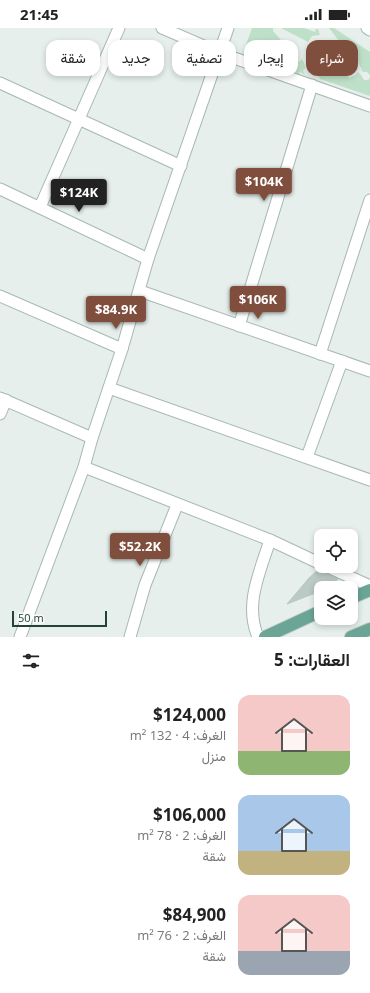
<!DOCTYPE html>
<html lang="ar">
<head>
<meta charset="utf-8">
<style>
  body { margin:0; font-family:"Open Sans",Vazirmatn,sans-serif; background:#f6f6f6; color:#222; direction:rtl; height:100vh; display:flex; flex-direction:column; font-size:15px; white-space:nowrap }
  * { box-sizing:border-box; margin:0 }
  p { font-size:13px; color:#767676 }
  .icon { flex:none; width:22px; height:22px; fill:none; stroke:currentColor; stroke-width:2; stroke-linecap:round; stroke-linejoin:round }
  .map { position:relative; height:609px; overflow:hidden; direction:ltr }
  .side { display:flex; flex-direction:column; background:#fff; flex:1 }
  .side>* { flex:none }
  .top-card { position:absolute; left:12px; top:12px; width:346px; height:36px; direction:rtl; display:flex; gap:8px }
  .tools { position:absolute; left:314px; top:501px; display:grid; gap:8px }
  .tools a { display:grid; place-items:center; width:44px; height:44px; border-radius:8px; background:#fff; box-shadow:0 2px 6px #0003; font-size:20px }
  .scale { position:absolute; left:12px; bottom:10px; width:95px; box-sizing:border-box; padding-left:4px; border:2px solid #24423a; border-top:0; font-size:11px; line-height:14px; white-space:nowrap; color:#24423a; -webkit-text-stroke:3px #f7fbf9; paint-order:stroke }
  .price { position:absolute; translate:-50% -34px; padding:0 9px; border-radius:4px; background:#804e3d; color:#fff; font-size:13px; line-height:26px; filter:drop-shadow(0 1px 2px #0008) }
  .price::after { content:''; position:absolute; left:50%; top:24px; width:12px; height:9px; margin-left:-6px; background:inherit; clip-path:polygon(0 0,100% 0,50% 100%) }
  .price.on { background:#222; color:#fff }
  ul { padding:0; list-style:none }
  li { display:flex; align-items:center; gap:12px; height:100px; padding:0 20px }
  li span { display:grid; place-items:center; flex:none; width:112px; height:80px; border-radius:12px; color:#555 }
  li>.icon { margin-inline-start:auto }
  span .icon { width:48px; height:48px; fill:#fffc; stroke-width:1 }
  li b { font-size:17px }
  h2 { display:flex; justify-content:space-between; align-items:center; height:48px; padding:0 20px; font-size:17px }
  .chip { padding:0 14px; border-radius:12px; background:#fff; box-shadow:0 2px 6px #0003; font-size:14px; line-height:36px }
  .chip.on { background:#804e3d; color:#fff }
  .status { display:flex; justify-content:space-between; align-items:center; height:28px; padding:0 20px; background:#fff; direction:ltr }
  .status svg { height:11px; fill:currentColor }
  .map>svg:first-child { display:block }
  .green { fill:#bfe0c8 }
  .building { fill:#bbcac4; stroke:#b8c9c2 }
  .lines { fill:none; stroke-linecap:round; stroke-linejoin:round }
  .street-casing { stroke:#a8b8b2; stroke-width:13 }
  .primary-casing { stroke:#c2cac8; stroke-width:14 }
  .street { stroke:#fff; stroke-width:11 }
  .primary { stroke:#6aa596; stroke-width:12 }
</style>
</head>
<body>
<div class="status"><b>21:45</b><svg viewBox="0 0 49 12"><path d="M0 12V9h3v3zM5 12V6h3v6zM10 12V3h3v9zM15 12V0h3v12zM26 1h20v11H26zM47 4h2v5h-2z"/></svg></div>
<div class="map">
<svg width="370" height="609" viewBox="0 0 370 609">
  <rect width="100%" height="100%" fill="#e6efeb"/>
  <g class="green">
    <path d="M252,0h21v3l15,17v2c-5,1 -10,-1 -15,1l2,6 12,4 1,-7 3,3 1,-3 3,1 1,4 4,3 1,-3c3,2 4,6 4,10l-2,1 2,5 -5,-3 -2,3 -3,-5h-8l-2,-3h-4l-22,-9 -16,-5z"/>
    <path d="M281,0h23l11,4 1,-3h2l2,6 -8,1 -4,6z"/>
    <path d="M329,0h5l36,24v23l-3,-3h-4l-2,-3 1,-1 -2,-1 -1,-4 -8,-11 -8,-8 -3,-2z"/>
    <path d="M327,26l22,14v4l-4,-2v1l4,7 7,-3 2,-3 3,3 3,5h4l2,-2v18l-50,-17 -3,-6 -2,-7 2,-1 6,3 17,3v-1l-16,-7 -3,-4 5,1z"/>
  </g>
  <path class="building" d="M318,542l20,9 -8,7 -9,2v2l-3,2 -31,12 22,-26z"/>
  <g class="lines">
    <defs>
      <g id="street">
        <path d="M162,0l58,25 150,53"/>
        <path d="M367,0l3,2"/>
        <path d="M0,55l181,83"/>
        <path d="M0,161l148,70"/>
        <path d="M40,179l79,-179"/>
        <path d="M140,263l230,80"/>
        <path d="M0,268l122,53"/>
        <path d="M239,298l73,-241"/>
        <path d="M320,326l50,-154"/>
        <path d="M109,360l261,92"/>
        <path d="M0,370l92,40"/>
        <path d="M0,386l6,-14"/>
        <path d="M307,429l35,-96"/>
        <path d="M84,439l186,73 51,24"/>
        <path d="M326,538l44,20"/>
        <path d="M20,609l64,-170 8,-29 30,-89 26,-90 80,-231"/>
        <path d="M130,609l15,-52 32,-80"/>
        <path d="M258,609c-14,-33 2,-65 12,-97"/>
      </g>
      <g id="primary">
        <path d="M351,570l19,-8"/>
        <path d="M265,609l56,-26"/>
        <path d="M351,609l19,-8"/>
      </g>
    </defs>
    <use href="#street" class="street-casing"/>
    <use href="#primary" class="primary-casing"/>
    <use href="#street" class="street"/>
    <use href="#primary" class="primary"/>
  </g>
</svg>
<div class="tools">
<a><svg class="icon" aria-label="locate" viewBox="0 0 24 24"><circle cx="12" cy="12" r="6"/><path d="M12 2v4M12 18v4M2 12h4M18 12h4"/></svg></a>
<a><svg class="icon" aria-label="layers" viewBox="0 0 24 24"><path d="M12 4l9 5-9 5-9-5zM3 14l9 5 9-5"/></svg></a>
</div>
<div class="scale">50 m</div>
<b class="price" style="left:264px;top:174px">$104K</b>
<b class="price on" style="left:79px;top:185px">$124K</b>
<b class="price" style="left:258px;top:292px">$106K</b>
<b class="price" style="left:116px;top:302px">$84.9K</b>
<b class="price" style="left:140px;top:539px">$52.2K</b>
<div class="top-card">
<a class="chip on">شراء</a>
<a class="chip">إيجار</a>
<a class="chip">تصفية</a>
<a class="chip">جديد</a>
<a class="chip">شقة</a>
</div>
</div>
<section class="side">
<h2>العقارات: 5<svg class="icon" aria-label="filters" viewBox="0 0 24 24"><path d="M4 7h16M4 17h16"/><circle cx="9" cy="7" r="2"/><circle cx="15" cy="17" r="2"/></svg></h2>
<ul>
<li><span style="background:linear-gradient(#f6c9c9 70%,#8fb573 0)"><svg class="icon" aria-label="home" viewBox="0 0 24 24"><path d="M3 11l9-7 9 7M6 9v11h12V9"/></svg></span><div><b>$124,000</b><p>الغرف: 4 · 132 m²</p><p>منزل</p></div></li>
<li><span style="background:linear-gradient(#a9c7e8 70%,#c2b280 0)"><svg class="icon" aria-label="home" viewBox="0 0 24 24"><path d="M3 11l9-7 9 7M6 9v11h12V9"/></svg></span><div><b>$106,000</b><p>الغرف: 2 · 78 m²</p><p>شقة</p></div></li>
<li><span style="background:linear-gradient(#f6c9c9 70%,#9aa5b1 0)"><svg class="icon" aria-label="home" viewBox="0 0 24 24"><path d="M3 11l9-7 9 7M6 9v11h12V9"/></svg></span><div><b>$84,900</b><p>الغرف: 2 · 76 m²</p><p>شقة</p></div></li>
</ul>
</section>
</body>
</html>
